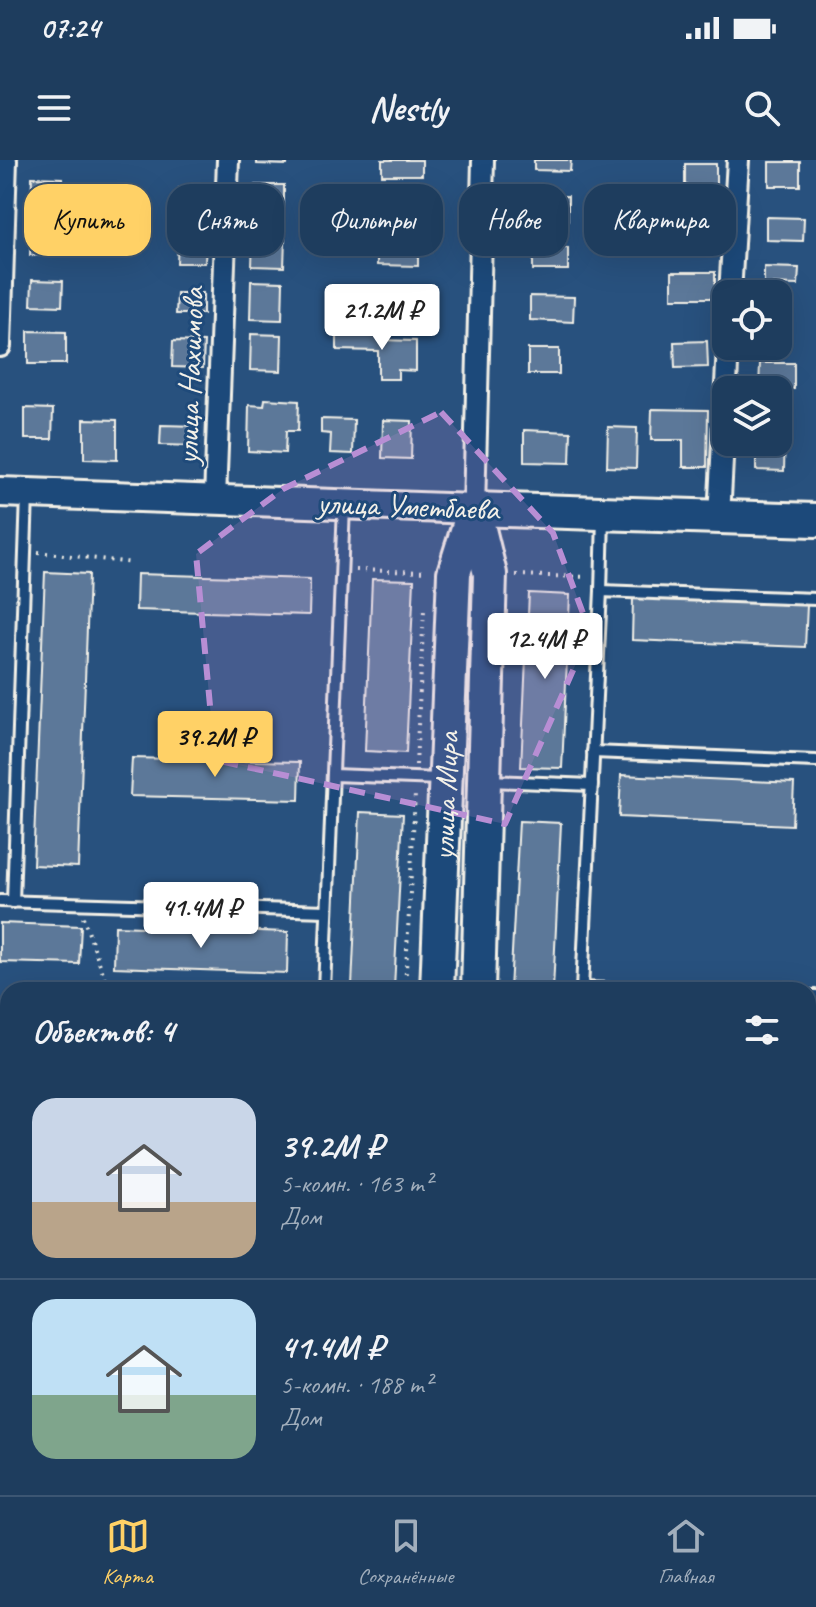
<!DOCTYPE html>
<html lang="ru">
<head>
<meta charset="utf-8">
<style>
  body { margin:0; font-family:Caveat,sans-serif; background:#264464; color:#f1f3f6; height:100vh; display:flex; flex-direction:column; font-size:30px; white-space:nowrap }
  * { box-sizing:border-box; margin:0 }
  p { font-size:26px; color:#a1aebc }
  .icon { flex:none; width:44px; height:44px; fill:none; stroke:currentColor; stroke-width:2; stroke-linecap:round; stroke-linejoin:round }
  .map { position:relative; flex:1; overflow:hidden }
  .details { position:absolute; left:0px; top:822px; width:816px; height:514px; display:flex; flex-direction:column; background:#1e3d5e; border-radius:24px 24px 0 0; box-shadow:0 8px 32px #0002,0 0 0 2px #3c5673 }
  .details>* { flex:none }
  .top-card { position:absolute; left:24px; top:24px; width:768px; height:72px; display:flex; gap:16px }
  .fabs { position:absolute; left:712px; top:120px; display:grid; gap:16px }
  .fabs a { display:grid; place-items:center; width:80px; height:80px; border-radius:16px; background:#1e3d5e; box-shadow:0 8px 32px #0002,0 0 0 2px #3c5673; font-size:40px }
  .price { position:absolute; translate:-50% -68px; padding:0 18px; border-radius:8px; background:#fff; color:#222; font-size:26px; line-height:52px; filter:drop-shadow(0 2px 4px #0008) }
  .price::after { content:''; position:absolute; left:50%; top:48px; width:24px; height:18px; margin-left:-12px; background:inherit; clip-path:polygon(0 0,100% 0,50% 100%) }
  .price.active { background:#ffd166; color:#111 }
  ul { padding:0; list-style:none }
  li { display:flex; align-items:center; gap:24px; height:200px; padding:0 32px }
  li+li { border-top:2px solid #3c5673 }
  li span { display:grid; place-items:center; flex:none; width:224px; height:160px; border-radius:24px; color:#555 }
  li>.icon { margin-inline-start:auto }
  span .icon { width:96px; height:96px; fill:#fffc; stroke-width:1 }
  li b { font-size:34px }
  h2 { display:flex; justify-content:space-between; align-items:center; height:96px; padding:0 32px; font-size:34px }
  .chip { padding:0 28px; border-radius:24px; background:#1e3d5e; box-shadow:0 8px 32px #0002,0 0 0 2px #3c5673; font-size:28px; line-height:72px }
  .chip.active { background:#ffd166; color:#111 }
  .status { display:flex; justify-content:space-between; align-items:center; height:56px; padding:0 40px; background:#1e3d5e; direction:ltr }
  .status svg { height:22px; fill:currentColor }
  header { display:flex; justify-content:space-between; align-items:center; height:104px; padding:0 32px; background:#1e3d5e; font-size:36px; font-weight:600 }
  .tabs { display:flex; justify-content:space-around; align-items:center; height:112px; border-top:2px solid #3c5673; background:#1e3d5e; font-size:22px; color:#a1aebc }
  .tabs a { display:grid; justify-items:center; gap:4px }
  .tabs .active { color:#ffd166 }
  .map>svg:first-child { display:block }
  .green { fill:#45688e; stroke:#9cacbb; stroke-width:2 }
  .building { fill:#5b7899; stroke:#f4f1e8; stroke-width:2 }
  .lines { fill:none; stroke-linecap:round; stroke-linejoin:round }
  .lane-casing { stroke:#f4f1e8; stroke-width:16 }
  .street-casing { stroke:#f4f1e8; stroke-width:26 }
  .secondary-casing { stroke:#f4f1e8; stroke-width:34 }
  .primary-casing { stroke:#f4f1e8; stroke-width:38 }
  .path { stroke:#f4f1e8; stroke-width:4; stroke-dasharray:2 6; stroke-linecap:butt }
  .lane { stroke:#1f4a7a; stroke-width:10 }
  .street { stroke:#1f4a7a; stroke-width:20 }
  .secondary { stroke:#1f4a7a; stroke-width:28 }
  .primary { stroke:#1f4a7a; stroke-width:32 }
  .tram { stroke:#f4f1e8; stroke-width:2 }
  .marked { fill:#b88ed4; fill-opacity:0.2; stroke:#b88ed4; stroke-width:6; stroke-dasharray:16 10; stroke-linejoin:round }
  .labels { text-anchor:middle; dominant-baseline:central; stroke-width:6; stroke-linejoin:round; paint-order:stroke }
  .street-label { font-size:32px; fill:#f4f1e8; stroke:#1f4a7a }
</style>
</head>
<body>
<div class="status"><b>07:24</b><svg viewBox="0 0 49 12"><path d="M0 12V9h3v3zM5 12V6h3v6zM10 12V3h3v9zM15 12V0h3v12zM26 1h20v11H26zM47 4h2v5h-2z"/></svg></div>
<header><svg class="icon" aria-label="menu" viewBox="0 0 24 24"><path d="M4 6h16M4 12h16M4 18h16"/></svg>Nestly<svg class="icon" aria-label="search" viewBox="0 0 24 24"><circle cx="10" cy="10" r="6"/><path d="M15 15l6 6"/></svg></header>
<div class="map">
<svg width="816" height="1335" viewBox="0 0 816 1335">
  <rect width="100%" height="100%" fill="#28517e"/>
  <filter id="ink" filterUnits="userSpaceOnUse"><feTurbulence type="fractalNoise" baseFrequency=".0125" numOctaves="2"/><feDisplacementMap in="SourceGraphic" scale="16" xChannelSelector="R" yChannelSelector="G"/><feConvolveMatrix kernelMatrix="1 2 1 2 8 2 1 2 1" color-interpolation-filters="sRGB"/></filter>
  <g filter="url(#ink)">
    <g class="green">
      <path d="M473,420h5l-7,173 -9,-1 5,-171z"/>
      <path d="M464,647l6,1 -7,173h-8l-3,-3 6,-170z"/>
    </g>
    <g class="building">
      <path d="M257,0h30v5l-30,-1z"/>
      <rect x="382" y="0" width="40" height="15"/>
      <path d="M534,0h37l-1,11 -36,-1z"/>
      <rect x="769" y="2" width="31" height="24"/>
      <rect x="685" y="4" width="31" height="21"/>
      <path d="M32,17l31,1v26l-32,-1z"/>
      <path d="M255,25h29v30l-30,-1z"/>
      <path d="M179,28l28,1v23l-29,-1z"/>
      <path d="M382,30l37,1v28l-38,-1z"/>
      <path d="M568,36v29l-33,1 -1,-29z"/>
      <rect x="673" y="44" width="42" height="26"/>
      <path d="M766,57l38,1 -1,23 -37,-1z"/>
      <path d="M31,69l32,1 -1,26 -32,-1z"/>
      <path d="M253,78h32l-1,29 -32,-1z"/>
      <path d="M377,79l41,1v26l-41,-1z"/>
      <path d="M178,80l28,1 -1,22h-28z"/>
      <rect x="533" y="88" width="35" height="22"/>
      <path d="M764,107l35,1 -1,17 -34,-1z"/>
      <rect x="672" y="112" width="43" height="26"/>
      <path d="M32,120l31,1 -1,25 -31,-1z"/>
      <path d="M251,121l32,1 -1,38 -32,-1z"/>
      <path d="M375,128l42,1v27l-42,-1z"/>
      <path d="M177,133h26v21h-27z"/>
      <path d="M530,136l44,1 -1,25 -43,-2z"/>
      <path d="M778,152l13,1 -1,25h-12z"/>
      <path d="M28,171l38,1v32h-38z"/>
      <path d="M337,173l44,1v6l35,1v30l-18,-1v9h-20v-28l-41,-1z"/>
      <path d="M251,174l31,1 -1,36 -31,-1z"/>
      <path d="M173,181l31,1 -1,26 -31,-1z"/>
      <path d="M707,181l1,26 -33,1 -1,-26z"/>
      <rect x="528" y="189" width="31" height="25"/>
      <path d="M760,203h34v26h-35z"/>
      <path d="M265,239l34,2 -1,30h-12l-1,22 -37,-2 1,-46 15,1z"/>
      <path d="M25,248l28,1 -1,30h-27z"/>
      <path d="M652,249l56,1 -1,57h-24v-27h-32z"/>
      <path d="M84,259l33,1v40l-33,-1z"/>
      <path d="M321,259l33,1 -1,34 -23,-1 1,-19 -10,-1z"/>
      <path d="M383,260l29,1 -1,38 -29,-1z"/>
      <path d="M161,265l38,1 -1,20 -38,-1z"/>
      <path d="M608,267l29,1 -1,40 -29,-1z"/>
      <path d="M524,270l47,2 -1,31 -46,-1z"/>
      <path d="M778,272h7l-1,39 -28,-1v-28h22z"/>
      <path d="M45,412l44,2 -11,293 -45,-2z"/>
      <path d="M137,414l173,5 -1,36 -173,-5z"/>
      <path d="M372,419l42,1 -8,173 -41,-2z"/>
      <path d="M529,433l41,2 -8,173 -41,-1z"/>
      <path d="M633,438l174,7 -2,42 -173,-7z"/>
      <path d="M132,598l168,4 -1,38 -169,-4z"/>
      <path d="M621,615l173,8 -2,42 -173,-8z"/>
      <path d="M360,652l43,2 -9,174 -42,-2z"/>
      <path d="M519,661l42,2 -8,167h-43z"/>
      <path d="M0,763l81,3 -2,38 -79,-2z"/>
      <path d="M115,766l173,6 -1,41 -173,-6z"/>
      <rect x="0" y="1009" width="8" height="39"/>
      <path d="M808,1184h7l-2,61 -5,-1z"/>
      <path d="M808,1294h4l-1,41h-50l1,-7h46z"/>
      <path d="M224,1328h95l3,7h-115l-1,-2z"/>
      <rect x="673" y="1328" width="23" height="7"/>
    </g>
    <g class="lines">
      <defs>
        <g id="lane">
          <path d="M601,431l2,-74"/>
          <path d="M593,592l223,9"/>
          <path d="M333,615l107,4"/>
          <path d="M490,621l102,4"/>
          <path d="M0,741l327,10"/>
          <path d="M13,742l14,-407"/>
          <path d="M582,828l59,2"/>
          <path d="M324,830l20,-484"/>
          <path d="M582,830l19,-399 215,8"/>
          <path d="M808,836h8"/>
          <path d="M0,981l8,1"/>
          <path d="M0,1165l8,-2"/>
          <path d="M563,1335v-7"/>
        </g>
        <g id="street">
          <path d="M730,134l8,-134"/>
          <path d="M0,186l6,-186"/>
          <path d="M215,339l13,-339"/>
          <path d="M474,349l9,-349"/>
          <path d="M719,357l9,-171"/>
          <path d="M748,1335v-7"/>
        </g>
        <g id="secondary">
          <path d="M0,332l474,17"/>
          <path d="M808,1132l8,-3"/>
        </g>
        <g id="primary">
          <path d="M474,349l16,65 -12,416"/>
          <path d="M474,349l342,11"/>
          <path id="s1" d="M437,830l17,-417 20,-64"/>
          <path d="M412,1335v-7"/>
          <path d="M456,1335v-7"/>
        </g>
      </defs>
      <use href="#lane" class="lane-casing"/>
      <use href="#street" class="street-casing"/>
      <use href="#secondary" class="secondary-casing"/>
      <use href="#primary" class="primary-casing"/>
      <g class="path">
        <path d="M38,392l95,11"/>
        <path d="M356,410l71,2"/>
        <path d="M516,415l71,2"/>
        <path d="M416,605l8,-155"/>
        <path d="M83,757l26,73"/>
        <path d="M405,830l10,-196"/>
        <path d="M0,856l8,2"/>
        <path d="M808,950l8,-10"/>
        <path d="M808,1037l8,-2"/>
        <path d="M0,1269l8,-2"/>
        <path d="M0,1298l8,-3"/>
        <path d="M0,1318l8,-2"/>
        <path d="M49,1335l22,-7"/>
        <path d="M380,1335l1,-7"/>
      </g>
      <use href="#lane" class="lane"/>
      <use href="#street" class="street"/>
      <use href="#secondary" class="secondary"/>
      <use href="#primary" class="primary"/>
      <g class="tram">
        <path d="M808,1081l8,-2"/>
        <path d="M428,1335l1,-7"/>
      </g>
    </g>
  </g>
  <path class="marked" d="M441,252l112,121 37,99 -85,192 -290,-64 -19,-206 87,-65z"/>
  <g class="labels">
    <g class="street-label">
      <text transform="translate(190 216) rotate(-88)">улица Нахимова</text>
      <text transform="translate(408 346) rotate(2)">улица Уметбаева</text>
      <text stroke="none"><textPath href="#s1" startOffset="194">улица Мира</textPath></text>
    </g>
  </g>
</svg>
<div class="fabs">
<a><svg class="icon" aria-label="locate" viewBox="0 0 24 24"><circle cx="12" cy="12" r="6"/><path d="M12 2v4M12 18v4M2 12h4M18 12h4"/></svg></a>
<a><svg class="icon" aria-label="layers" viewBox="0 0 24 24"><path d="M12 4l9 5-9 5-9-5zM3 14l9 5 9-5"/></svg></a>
</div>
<b class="price" style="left:382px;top:192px">21.2M ₽</b>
<b class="price" style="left:545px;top:521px">12.4M ₽</b>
<b class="price active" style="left:215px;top:619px">39.2M ₽</b>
<b class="price" style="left:201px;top:790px">41.4M ₽</b>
<div class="top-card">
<a class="chip active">Купить</a>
<a class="chip">Снять</a>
<a class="chip">Фильтры</a>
<a class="chip">Новое</a>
<a class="chip">Квартира</a>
</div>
<section class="details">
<h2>Объектов: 4<svg class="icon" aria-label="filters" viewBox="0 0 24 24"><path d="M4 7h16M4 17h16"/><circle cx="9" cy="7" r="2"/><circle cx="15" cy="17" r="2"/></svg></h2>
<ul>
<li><span style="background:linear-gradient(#c9d6e8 65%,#b9a48a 0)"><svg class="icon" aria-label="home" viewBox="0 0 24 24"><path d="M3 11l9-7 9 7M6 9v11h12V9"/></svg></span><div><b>39.2M ₽</b><p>5-комн. · 163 m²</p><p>Дом</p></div></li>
<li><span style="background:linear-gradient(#bfe0f5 60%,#7fa58c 0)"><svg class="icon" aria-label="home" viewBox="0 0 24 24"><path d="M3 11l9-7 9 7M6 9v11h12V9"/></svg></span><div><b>41.4M ₽</b><p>5-комн. · 188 m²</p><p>Дом</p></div></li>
</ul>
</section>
</div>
<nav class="tabs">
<a class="active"><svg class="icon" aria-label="map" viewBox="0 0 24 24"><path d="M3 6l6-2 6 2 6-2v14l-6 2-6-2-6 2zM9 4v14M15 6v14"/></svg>Карта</a>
<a><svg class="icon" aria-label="saved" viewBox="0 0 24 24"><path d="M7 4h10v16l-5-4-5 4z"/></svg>Сохранённые</a>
<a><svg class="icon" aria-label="home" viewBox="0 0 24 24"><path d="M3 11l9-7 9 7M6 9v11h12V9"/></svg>Главная</a>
</nav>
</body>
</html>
